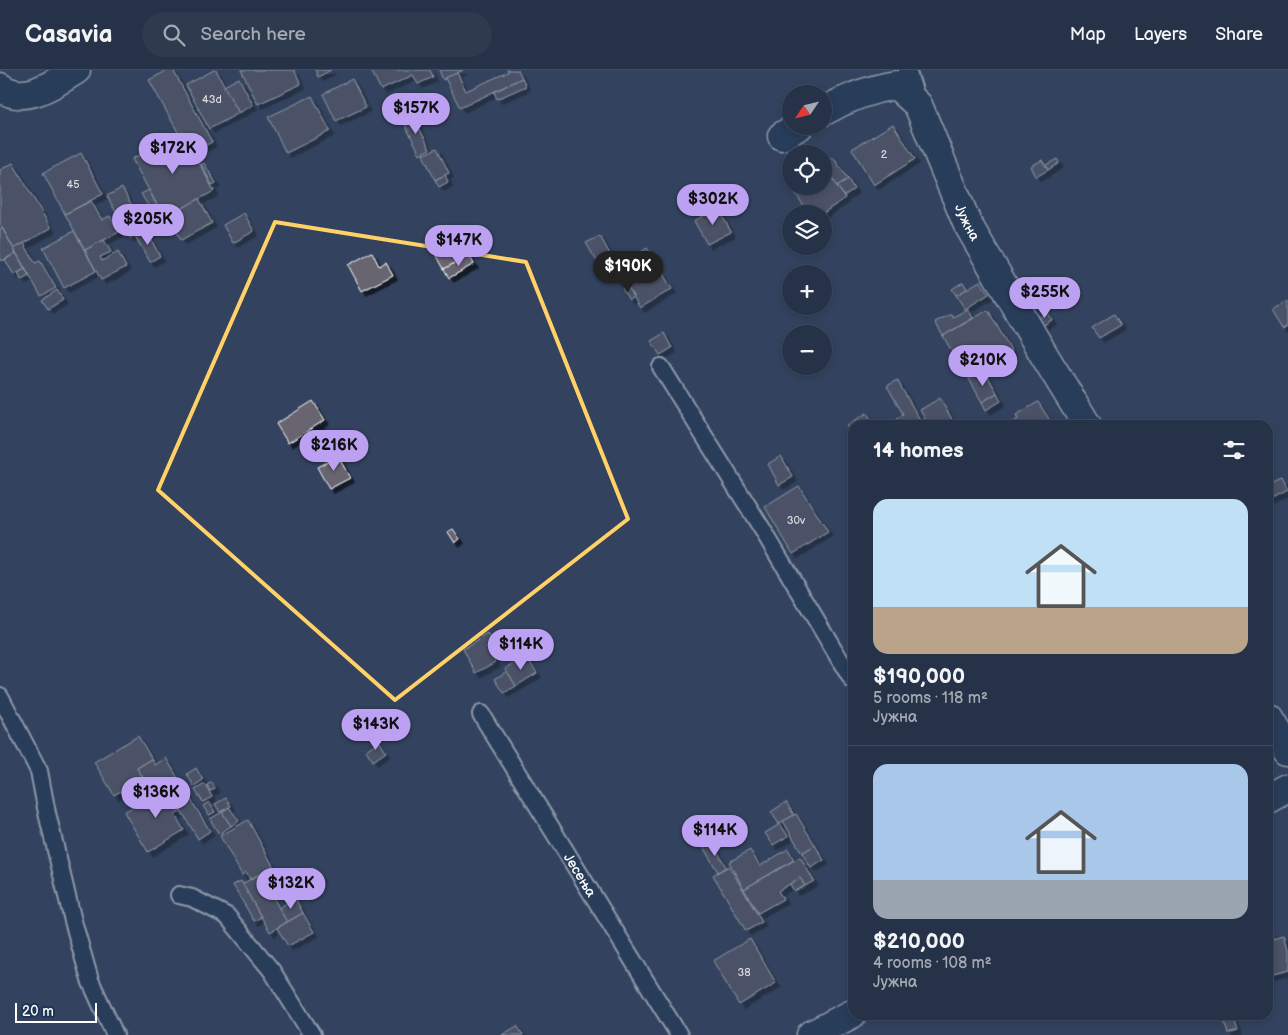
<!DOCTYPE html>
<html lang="en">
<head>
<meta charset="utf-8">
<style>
  body { margin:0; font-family:"Balsamiq Sans",sans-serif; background:#2e3a4e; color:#f1f3f6; height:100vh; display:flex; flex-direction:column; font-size:19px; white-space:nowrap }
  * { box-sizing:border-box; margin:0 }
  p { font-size:16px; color:#a4aab4 }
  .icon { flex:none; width:28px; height:28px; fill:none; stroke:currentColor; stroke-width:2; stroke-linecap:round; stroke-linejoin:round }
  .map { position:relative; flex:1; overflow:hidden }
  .panel { position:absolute; left:848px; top:350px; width:425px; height:600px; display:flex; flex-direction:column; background:#263247; border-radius:15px; box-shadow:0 2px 8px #0003,0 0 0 1px #424d60 }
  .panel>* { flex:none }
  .needle { width:32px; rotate:235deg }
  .buttons { position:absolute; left:782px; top:15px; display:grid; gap:10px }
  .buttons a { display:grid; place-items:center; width:50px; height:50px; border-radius:50%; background:#263247; box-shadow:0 2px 8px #0003,0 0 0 1px #424d60; font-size:25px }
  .scale { position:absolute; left:15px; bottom:12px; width:82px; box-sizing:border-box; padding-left:5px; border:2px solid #fff; border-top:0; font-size:14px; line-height:18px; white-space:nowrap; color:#fff; -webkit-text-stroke:4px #1d3557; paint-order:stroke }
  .price { position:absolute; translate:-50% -42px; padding:0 11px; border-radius:18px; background:#bca0f2; color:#111; font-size:16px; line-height:32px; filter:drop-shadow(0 1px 2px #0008) }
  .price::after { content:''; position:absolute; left:50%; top:30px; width:15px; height:11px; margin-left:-8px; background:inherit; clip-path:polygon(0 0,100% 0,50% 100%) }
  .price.active { background:#222; color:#fff }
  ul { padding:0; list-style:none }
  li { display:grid; align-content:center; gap:10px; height:265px; padding:0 25px }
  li+li { border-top:1px solid #424d60 }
  li span { display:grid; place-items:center; height:155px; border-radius:15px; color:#555 }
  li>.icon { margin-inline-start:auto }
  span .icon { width:90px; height:90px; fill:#fffc; stroke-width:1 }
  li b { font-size:21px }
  h2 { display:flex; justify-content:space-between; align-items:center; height:60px; padding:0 25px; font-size:21px }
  header { display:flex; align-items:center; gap:30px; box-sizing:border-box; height:70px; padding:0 25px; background:#263247; border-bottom:1px solid #424d60 }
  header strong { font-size:24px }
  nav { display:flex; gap:28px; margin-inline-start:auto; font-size:18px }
  .search { width:350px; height:45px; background:#2e3a4e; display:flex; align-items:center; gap:12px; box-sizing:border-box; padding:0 18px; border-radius:28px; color:#a4aab4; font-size:19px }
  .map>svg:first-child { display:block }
  .building { fill:#676571; stroke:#fff; filter:url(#shadow) }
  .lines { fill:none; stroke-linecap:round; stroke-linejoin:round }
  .service-casing { stroke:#fff; stroke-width:20 }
  .minor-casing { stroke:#fff; stroke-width:31 }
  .service { stroke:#1d3557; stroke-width:16 }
  .minor { stroke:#1d3557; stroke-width:28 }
  .marked { fill:none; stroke:#ffd166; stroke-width:4; stroke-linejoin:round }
  .labels { text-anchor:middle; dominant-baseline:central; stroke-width:4.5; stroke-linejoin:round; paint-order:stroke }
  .number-label { font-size:11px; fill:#d9d8dc }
  .street-label { font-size:14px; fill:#fff; stroke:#1d3557 }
</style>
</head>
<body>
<header>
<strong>Casavia</strong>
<div class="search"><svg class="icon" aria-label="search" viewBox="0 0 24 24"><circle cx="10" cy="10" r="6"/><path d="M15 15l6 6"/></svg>Search here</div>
<nav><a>Map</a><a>Layers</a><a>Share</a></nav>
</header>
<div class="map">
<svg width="1288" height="965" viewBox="0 0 1288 965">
  <defs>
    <filter id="shadow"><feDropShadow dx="4.5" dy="4.5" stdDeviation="0" flood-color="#0009"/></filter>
  </defs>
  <rect width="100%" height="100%" fill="#33435f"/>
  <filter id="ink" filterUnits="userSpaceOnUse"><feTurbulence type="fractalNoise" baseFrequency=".02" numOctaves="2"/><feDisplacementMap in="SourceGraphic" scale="10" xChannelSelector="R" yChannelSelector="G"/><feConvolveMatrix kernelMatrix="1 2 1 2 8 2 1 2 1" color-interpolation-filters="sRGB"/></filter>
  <g filter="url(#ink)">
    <g class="building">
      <path d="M168,0h5l39,72 -19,10 -10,-20 -4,2 -30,-54z"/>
      <path d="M214,0h2l23,43 -30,16 -23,-44z"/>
      <path d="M241,0h53l7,14 -43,20z"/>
      <path d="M315,0h16l-13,7z"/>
      <path d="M371,0h59l3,7 -15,7 -5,-9 -32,15z"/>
      <path d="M439,0h24l-20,10z"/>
      <path d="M507,0h11l4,8 -62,30 -15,-30 12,-5 9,18 42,-19z"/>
      <path d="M239,8l14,27 -14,8 -15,-27z"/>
      <path d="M522,8l4,8 -29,13 -3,-7z"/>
      <path d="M352,9l14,28 -30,14 -13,-27z"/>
      <path d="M312,26l18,35 -44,22 -18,-36z"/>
      <path d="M413,46l17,33 -10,5 -17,-33z"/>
      <path d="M893,54l22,35 -41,26 -22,-36z"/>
      <path d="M183,62l31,59 -50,27 -32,-59z"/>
      <path d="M437,78l12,25 -14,7 -12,-25z"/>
      <path d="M81,83l22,41 -38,20 -22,-41z"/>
      <path d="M833,87l15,22 -11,7 -13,-20v-3z"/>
      <path d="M1057,89l2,4 -11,7 -2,-5z"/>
      <path d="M1042,90l6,10 -12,7 -5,-11z"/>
      <path d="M13,93l38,65 -37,21 -14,-25v-54z"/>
      <path d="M204,93l12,20 -4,2 -11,-21z"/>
      <path d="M824,96l21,32 -23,16h-13l-19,-29 34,1z"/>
      <path d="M445,105l3,7 -9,5 -4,-7z"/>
      <path d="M848,109l6,10 -10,7 -7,-10z"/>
      <path d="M122,118l24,42 -16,8 -23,-42z"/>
      <path d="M149,120l12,24 -6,3 -14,-23z"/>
      <path d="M199,129l13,24 -31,17 -13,-24z"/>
      <path d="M91,131l11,19 8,-4 9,16 -34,18 -20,-36z"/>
      <path d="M718,138l13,24 -24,12 -13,-23z"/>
      <path d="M244,143l10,18 -21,12 -10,-18z"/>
      <path d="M2,158l14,25 -14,8 -2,-4v-27z"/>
      <path d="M146,160l14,26 -10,6 -15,-26z"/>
      <path d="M74,161l22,40 -32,17 -21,-40z"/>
      <path d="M600,166l11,20 -13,7 -12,-20z"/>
      <path d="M104,170l7,12 -11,5 2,4 16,-9 8,15 -25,13 -16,-30z"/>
      <path d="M24,173l11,20 5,-2 16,27 -15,8 -27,-47z"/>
      <path d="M462,173l7,12 -25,14 -7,-13z"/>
      <path d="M647,178l3,4 -19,11 -2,-4z"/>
      <path d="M372,182l7,14 7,-4 7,13 -31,16 -14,-26z"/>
      <path d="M650,182l22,37 -32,19 -22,-37z"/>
      <path d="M16,183l9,16 -11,6 -9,-15z"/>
      <path d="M469,185l5,9 -25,14 -5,-9z"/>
      <path d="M25,199l4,7 -8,4 -3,-7z"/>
      <path d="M980,211l9,13 -24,15 -9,-14z"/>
      <path d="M963,212l4,7 -11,6 -4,-6z"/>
      <path d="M627,216l6,11 -4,3 -7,-11z"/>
      <path d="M57,220l6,10 -15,9 -6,-9z"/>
      <path d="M1288,230v25l-4,2 -11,-18z"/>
      <path d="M968,239l5,9 -30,18 -8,-14 16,-8 2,3z"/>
      <path d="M988,240l24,42 -45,26 -24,-42z"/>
      <path d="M1048,243l4,7 -10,6 -4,-7z"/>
      <path d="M1114,244l7,11 -22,13 -7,-10z"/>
      <path d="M664,263l8,15 -12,7 -9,-14z"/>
      <path d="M980,303l2,2 4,-2 11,20 -15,9 -13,-23z"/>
      <path d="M897,310l26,45h-21l-5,-7 6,-4 -16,-28z"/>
      <path d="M997,323l4,8 -15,9 -4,-8z"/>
      <path d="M940,328l14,25 -3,2h-22l-9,-15z"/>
      <path d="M313,331l12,19 -37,23 -12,-19z"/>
      <path d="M1038,332l15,23h-45l10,-6 -2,-4z"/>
      <path d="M867,343l7,12h-22v10l-5,-10z"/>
      <path d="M338,386l12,22 -21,11 -12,-22z"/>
      <path d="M781,386l12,21 -14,8 -11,-21z"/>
      <path d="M1281,410l6,12 -19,10v-15z"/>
      <path d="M799,416l29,46 -35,22 -28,-47z"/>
      <path d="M453,459l7,10 -5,4 -7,-11z"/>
      <path d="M488,564l6,9 -7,4 9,15 -20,11 -13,-24z"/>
      <path d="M526,586l11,17 -21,13 -11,-17z"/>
      <path d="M507,601l9,15 -12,7 -9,-14z"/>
      <path d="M138,666l14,23 -15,9 6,10 -29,17 -20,-33z"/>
      <path d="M379,671l7,11 -13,9 -7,-11z"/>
      <path d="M166,688l22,37 -12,7 -9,-15 -13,8 -17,-27 15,-9 3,6z"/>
      <path d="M196,698l7,12 -9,6 -7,-12z"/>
      <path d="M212,712l3,7 -5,2 -3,-6z"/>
      <path d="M205,714l7,13 -9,5 -8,-12z"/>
      <path d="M167,717l14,24 -6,4 9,15 -36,22 -24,-40z"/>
      <path d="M188,725l22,36 -12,8 -22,-37z"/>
      <path d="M226,728l5,8 -11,6 -5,-8z"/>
      <path d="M209,732l6,10 -6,3 -6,-9z"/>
      <path d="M786,732l8,13 -15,9 -8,-12z"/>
      <path d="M229,737l10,14 -8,5 -9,-14z"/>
      <path d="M222,742l9,14 -12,8 -9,-15z"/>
      <path d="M796,744l19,31 -13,8 -19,-32z"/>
      <path d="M248,750l30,55 -14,7 -4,-8 -10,5 -4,-7 -4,3 -22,-39z"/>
      <path d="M780,754l8,12 -15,9 -8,-12z"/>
      <path d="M712,772l14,25 -8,5 -15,-25z"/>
      <path d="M815,775l9,15 -13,8 -9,-15z"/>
      <path d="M788,779l6,11 -50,29 -15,-27 21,-12 10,16z"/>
      <path d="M800,787l14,24 -9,5 -5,-8 -22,13 5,8 -25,14 -14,-24z"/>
      <path d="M729,796l33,56 -16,9 -33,-56z"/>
      <path d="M313,798l7,11 -16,10 -7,-10z"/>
      <path d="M304,799l2,4 -9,6 -2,-4z"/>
      <path d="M260,804l27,48 -17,10 -28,-48z"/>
      <path d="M800,808l5,8 -11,5 -4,-7z"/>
      <path d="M241,811l20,36 -7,4 -21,-36z"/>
      <path d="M295,828l8,15 -16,9 -8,-14z"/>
      <path d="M303,843l11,19 -26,14 -11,-18z"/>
      <path d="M1272,861l2,8 10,-3 4,15v21l-20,5v-44z"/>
      <path d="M750,869l26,44 -37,22 -26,-44z"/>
      <path d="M1232,945l6,16 -10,3 -5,-16z"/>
      <path d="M517,956l6,9h-21z"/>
    </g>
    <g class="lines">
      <defs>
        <g id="service">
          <path d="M907,0l10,30"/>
          <path d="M661,297l100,160 91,153"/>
          <path d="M0,626l39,75 8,42 26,108 17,59 25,55"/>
          <path id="s1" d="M481,644l198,321"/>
          <path d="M179,825l13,3 35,18 45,55 40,64"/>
        </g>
        <g id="minor">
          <path d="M0,17c24,19 55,-4 76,-17"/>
          <path id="s2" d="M824,41c23,-13 46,-22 72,-26l22,20 49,118 77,132 43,70"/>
          <path d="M782,66l17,-10"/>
          <path d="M1268,647l20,33"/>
          <path d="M1268,729l20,-11"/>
          <path d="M811,965l41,-21"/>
        </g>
      </defs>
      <use href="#service" class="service-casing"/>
      <use href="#minor" class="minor-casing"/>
      <use href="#service" class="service"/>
      <use href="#minor" class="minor"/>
    </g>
  </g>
  <path d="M0 0H1288V965H0ZM275,152l251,40 102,257 -233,181 -237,-210z" fill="#33435f" fill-opacity=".55" fill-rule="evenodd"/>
  <path class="marked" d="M275,152l251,40 102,257 -233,181 -237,-210z"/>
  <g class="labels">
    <g class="number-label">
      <text x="212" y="29">43d</text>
      <text x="884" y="84">2</text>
      <text x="73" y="114">45</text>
      <text x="796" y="450">30v</text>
      <text x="744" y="902">38</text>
    </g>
    <g class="street-label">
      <text stroke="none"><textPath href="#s2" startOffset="234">Јужна</textPath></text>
      <text stroke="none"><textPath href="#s1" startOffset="189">Јесења</textPath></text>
    </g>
  </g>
</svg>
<div class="buttons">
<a><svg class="needle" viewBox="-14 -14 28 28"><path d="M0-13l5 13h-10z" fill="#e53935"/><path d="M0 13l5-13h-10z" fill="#a4aab4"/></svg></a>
<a><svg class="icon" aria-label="locate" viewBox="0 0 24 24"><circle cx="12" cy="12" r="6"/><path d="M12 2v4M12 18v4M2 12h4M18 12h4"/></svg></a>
<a><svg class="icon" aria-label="layers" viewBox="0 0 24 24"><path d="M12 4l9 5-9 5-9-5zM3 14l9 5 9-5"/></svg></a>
<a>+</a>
<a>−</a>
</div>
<div class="scale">20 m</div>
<b class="price" style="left:416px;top:65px">$157K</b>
<b class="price" style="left:173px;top:105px">$172K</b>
<b class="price" style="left:713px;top:156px">$302K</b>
<b class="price" style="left:148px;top:176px">$205K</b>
<b class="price" style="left:459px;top:197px">$147K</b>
<b class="price active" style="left:628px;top:223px">$190K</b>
<b class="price" style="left:1045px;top:249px">$255K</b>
<b class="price" style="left:983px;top:317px">$210K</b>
<b class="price" style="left:334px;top:402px">$216K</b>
<b class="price" style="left:521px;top:601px">$114K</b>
<b class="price" style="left:376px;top:681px">$143K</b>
<b class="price" style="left:156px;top:749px">$136K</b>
<b class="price" style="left:715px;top:787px">$114K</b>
<b class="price" style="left:291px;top:840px">$132K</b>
<section class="panel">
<h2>14 homes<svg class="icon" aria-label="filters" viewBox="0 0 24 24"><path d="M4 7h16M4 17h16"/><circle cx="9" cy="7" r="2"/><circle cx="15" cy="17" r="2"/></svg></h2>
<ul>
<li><span style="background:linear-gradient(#bfe0f5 70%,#b9a48a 0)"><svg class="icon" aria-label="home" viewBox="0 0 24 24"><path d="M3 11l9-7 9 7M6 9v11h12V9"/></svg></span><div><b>$190,000</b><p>5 rooms · 118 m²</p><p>Јужна</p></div></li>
<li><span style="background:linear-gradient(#a9c7e8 75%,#9aa5b1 0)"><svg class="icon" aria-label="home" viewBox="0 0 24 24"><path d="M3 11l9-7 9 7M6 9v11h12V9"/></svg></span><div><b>$210,000</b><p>4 rooms · 108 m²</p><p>Јужна</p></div></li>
</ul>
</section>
</div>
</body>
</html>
